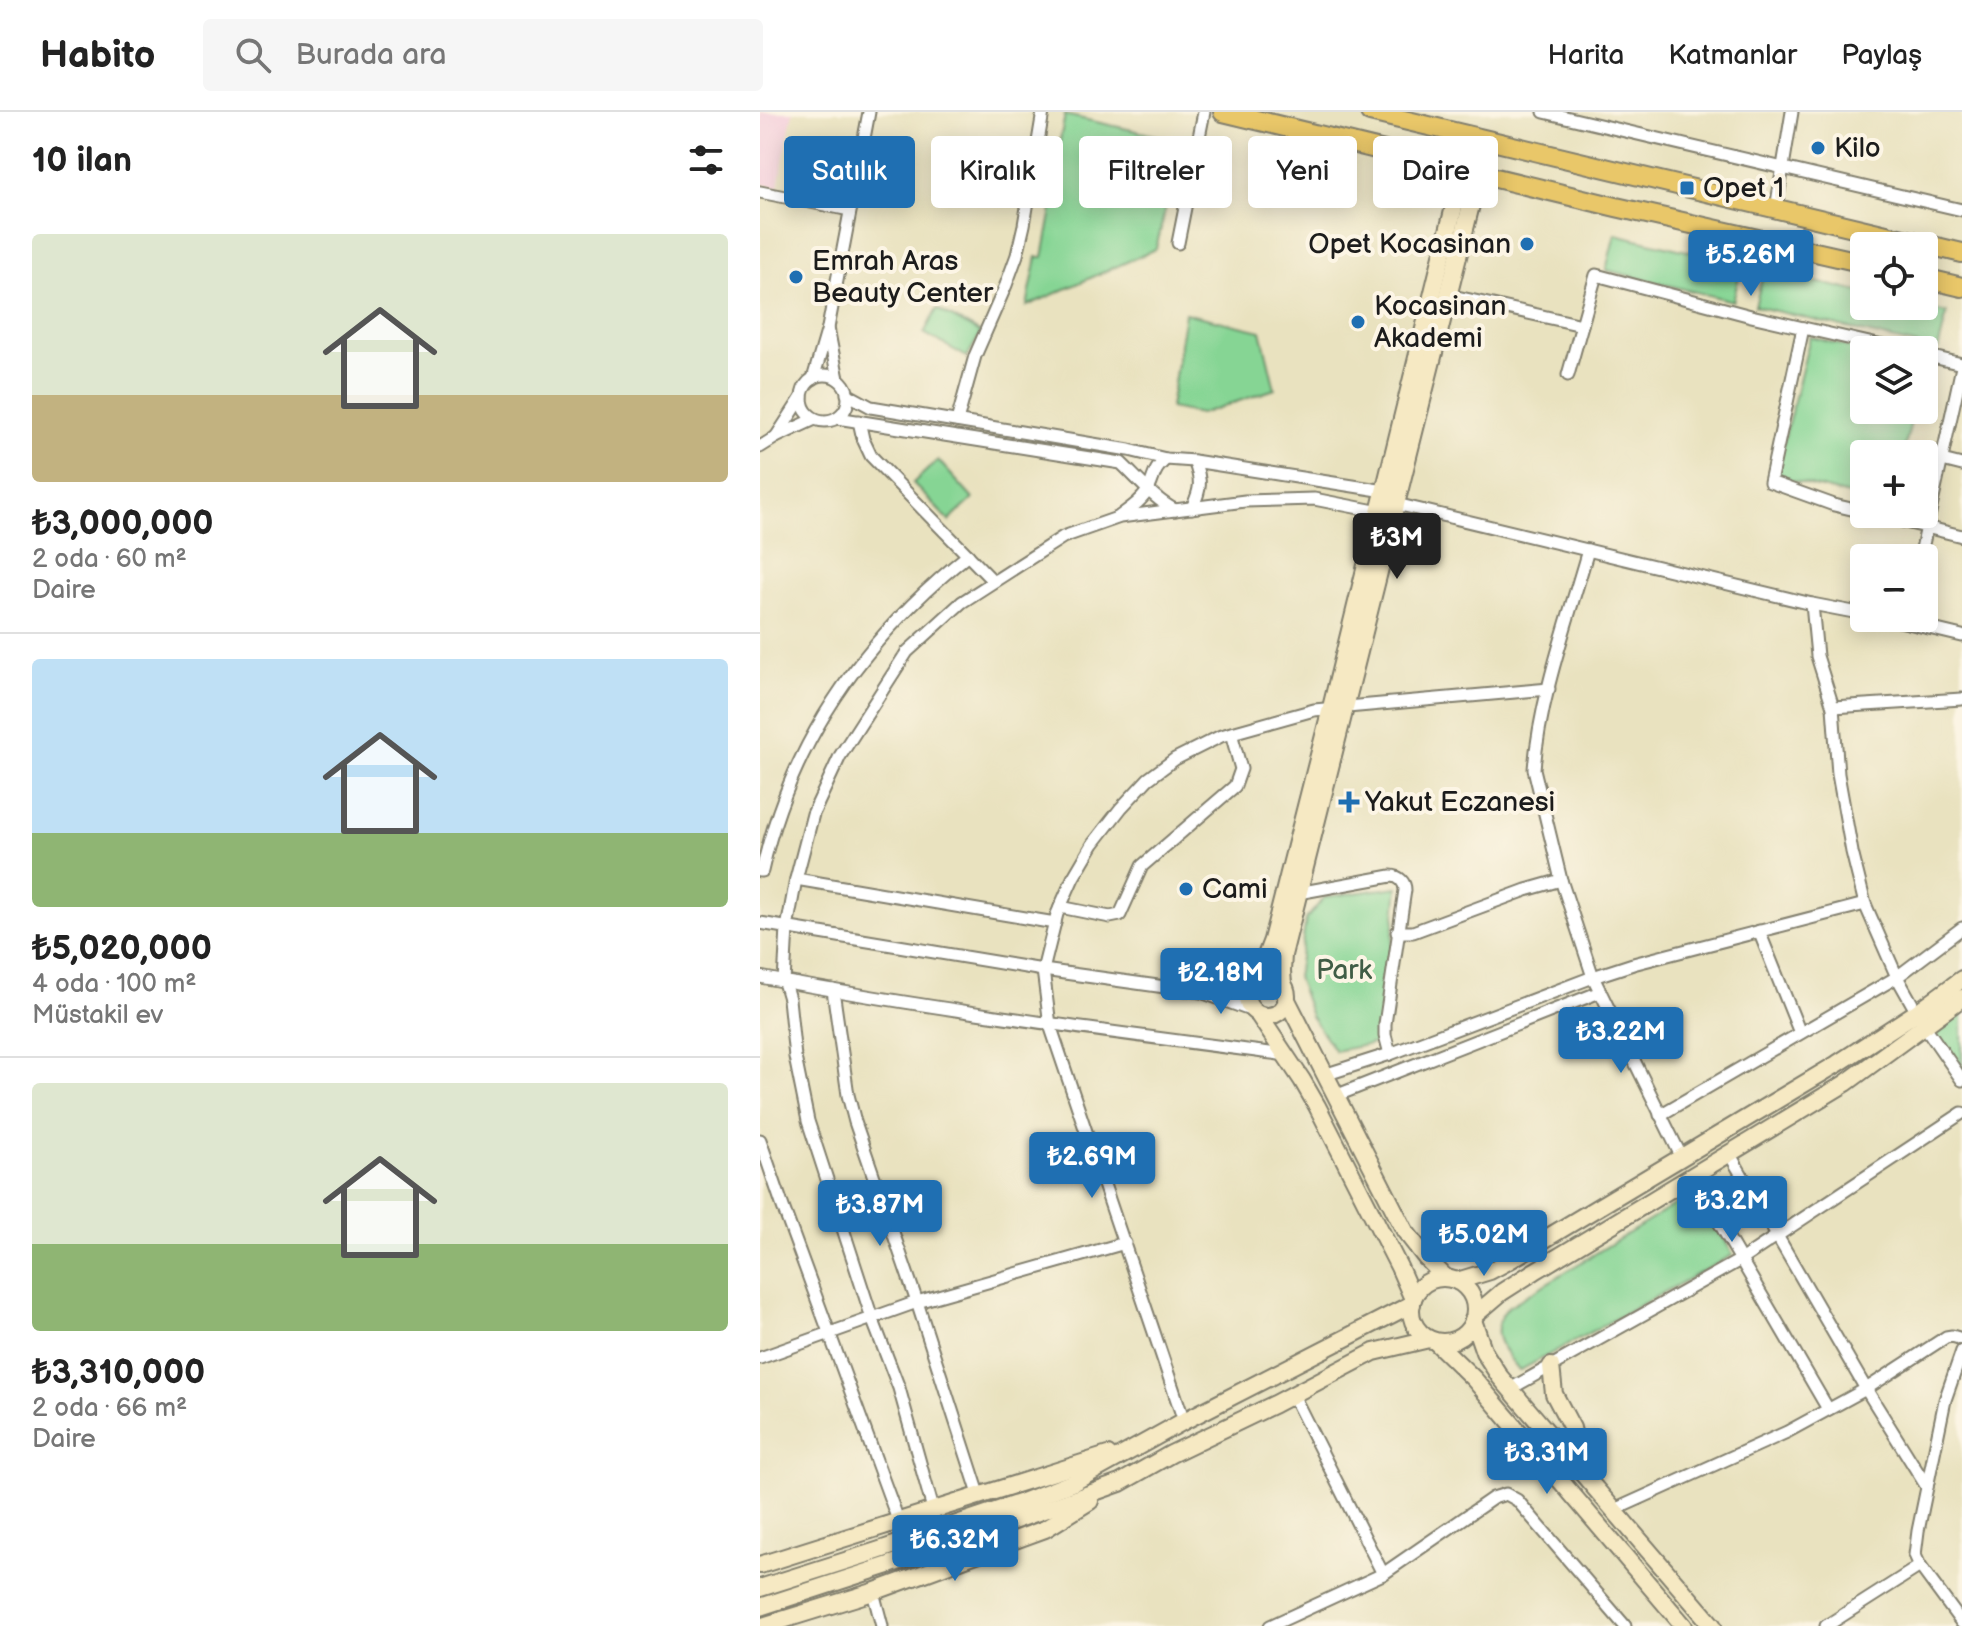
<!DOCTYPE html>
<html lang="tr">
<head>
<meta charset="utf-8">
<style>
  body { margin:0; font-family:"Balsamiq Sans",sans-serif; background:#f6f6f6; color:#222; height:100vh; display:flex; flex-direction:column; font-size:30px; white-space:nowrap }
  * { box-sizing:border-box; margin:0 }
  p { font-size:26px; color:#767676 }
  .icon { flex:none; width:44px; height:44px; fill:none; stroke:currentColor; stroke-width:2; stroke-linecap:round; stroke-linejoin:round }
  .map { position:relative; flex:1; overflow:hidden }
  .panel { display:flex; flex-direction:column; background:#fff; width:760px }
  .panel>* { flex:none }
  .banner { position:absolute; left:24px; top:24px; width:760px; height:72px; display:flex; gap:16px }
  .controls { position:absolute; left:1090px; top:120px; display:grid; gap:16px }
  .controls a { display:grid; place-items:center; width:88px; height:88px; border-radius:8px; background:#fff; box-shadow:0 4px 20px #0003; font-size:40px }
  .price { position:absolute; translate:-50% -68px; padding:0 18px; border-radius:8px; background:#1f6fb2; color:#fff; font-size:26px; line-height:52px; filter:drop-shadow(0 2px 4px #0008) }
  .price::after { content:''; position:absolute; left:50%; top:48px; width:24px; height:18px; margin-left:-12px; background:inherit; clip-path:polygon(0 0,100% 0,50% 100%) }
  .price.active { background:#222; color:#fff }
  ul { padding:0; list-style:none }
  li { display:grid; align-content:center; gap:16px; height:424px; padding:0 32px }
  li+li { border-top:2px solid #e0e0e0 }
  li span { display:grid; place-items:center; height:248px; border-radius:8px; color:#555 }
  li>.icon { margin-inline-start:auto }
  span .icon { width:144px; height:144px; fill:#fffc; stroke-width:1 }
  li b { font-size:34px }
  h2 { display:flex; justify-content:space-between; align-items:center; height:96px; padding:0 32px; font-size:34px }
  .tag { padding:0 28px; border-radius:8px; background:#fff; box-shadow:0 4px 20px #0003; font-size:28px; line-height:72px }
  .tag.active { background:#1f6fb2; color:#fff }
  header { display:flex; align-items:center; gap:48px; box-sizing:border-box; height:112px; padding:0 40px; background:#fff; border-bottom:2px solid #e0e0e0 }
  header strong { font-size:38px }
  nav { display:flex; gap:44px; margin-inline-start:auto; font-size:28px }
  .search { width:560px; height:72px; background:#f6f6f6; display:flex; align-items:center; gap:20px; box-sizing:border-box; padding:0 28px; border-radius:8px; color:#767676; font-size:30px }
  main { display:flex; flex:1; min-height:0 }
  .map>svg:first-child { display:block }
  .built { fill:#f4cfdc }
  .green { fill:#86d594; stroke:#517858; stroke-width:2 }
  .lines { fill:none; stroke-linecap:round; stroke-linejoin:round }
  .street-casing { stroke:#827f6e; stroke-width:15 }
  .secondary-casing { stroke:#827f6e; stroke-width:20 }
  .primary-casing { stroke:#827f6e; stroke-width:22 }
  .street { stroke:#fff; stroke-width:11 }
  .secondary { stroke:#f6e9c3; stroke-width:16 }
  .primary { stroke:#e9c769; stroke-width:18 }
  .poi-dot { fill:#1f6fb2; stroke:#fcf5e5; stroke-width:3 }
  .labels { text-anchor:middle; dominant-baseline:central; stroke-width:8; stroke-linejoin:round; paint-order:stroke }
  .poi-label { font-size:28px; fill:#1c1c1c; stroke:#fcf5e5; text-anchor:start }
  .park-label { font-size:28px; fill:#415d46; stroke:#fcf5e5 }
</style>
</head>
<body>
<header>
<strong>Habito</strong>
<div class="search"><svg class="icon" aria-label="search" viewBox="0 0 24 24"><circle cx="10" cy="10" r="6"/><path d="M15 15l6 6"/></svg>Burada ara</div>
<nav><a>Harita</a><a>Katmanlar</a><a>Paylaş</a></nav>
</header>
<main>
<section class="panel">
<h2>10 ilan<svg class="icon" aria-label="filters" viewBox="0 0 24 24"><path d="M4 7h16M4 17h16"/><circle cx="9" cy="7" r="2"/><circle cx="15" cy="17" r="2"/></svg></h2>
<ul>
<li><span style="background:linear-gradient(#dfe7d0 65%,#c2b280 0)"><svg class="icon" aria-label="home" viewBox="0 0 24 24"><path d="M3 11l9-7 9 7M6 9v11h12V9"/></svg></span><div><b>₺3,000,000</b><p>2 oda · 60 m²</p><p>Daire</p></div></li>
<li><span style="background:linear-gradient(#bfe0f5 70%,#8fb573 0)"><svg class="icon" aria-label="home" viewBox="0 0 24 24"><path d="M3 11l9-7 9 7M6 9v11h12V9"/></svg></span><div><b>₺5,020,000</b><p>4 oda · 100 m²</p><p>Müstakil ev</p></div></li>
<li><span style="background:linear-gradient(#dfe7d0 65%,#8fb573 0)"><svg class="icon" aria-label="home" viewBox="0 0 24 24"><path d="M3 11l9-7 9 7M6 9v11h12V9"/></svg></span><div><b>₺3,310,000</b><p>2 oda · 66 m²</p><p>Daire</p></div></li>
</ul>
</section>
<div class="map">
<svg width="1202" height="1514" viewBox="0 0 1202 1514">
  <rect width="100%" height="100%" fill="#fcf5e5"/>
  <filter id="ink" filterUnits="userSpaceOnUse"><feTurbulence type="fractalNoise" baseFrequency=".0125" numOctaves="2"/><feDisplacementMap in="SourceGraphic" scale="16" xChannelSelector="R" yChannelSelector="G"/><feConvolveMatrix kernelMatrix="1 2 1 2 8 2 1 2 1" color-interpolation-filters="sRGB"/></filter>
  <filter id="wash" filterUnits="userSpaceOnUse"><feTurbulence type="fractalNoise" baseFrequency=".006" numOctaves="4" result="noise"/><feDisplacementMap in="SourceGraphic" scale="32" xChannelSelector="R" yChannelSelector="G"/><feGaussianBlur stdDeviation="1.8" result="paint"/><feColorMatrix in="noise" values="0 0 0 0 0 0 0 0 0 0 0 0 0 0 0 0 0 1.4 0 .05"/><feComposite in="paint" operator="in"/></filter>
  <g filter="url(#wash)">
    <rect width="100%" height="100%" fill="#e9e2bf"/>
    <path class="built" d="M0,0h33l-15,75 -18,-3z"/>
    <g class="green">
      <path d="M305,3l116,26 -25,108 -129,57 10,-49h6l17,-90 -5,-2z"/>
      <path d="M855,122l127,30 -9,37 -127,-31z"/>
      <path d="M1004,158l100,23v13h52l31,7 -9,37 -183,-44z"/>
      <path d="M177,197l44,24 -14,24 -43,-24z"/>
      <path d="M425,201l76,18 14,58 -75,25 -30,-6z"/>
      <path d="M1050,225l54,14v59h50l-11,44h-39v45l-89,-23z"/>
      <path d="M178,348l35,39 -24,22 -36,-38z"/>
      <path d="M638,775l-16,155 -47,9 -24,-35 -14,-39 9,-58 19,-22z"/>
      <path d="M1202,902v55l-27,-36z"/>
      <path d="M928,1085h10l6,4 29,54 -214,116c-16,-22 -33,-39 -11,-64z"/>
    </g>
  </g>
  <g filter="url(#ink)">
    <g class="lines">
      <defs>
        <g id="street">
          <path d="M784,0l418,98"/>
          <path d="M0,80l90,18"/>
          <path d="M1016,97l16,-97"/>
          <path d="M418,131l26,-131"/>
          <path d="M688,183l134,30"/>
          <path d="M68,216l41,-216"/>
          <path d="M1043,216l-33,154 64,23 30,7"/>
          <path d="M1164,243l38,9"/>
          <path d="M808,263l28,-100 155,41 149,34"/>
          <circle cx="65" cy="286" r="23"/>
          <path d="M53,267l15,-51 10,51"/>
          <path d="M87,282l24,13 258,43 37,9 28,2 191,30 11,13 416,100 52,10"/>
          <path d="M42,285l-26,40 39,-18"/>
          <path d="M77,306l284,45c17,16 33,36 54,47"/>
          <path d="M99,309l4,18 8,17 122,125"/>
          <path d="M197,309l18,-65 31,-71 11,-30 7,-30 19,-113"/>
          <path d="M0,335l16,-10"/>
          <path d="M1182,348l20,5"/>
          <path d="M432,396c9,-19 10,-27 2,-47"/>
          <path d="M1113,402l89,22"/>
          <path d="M360,404c11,-8 23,-16 29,-28 7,-15 3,-16 17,-29"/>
          <path d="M1160,446l42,-191"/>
          <path d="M1052,492l5,52 16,51 5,67 14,78 13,52"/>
          <path d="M1127,506l75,18"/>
          <path d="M1073,595l129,-8"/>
          <path d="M0,759h2c29,-131 102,-233 206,-316"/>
          <path d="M36,767l259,44"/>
          <path d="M801,768l-27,-111c6,-72 34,-149 54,-219"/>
          <path d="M538,781l93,-17c8,0 14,6 14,14l-20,134v11l5,19"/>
          <path d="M300,795l50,10 10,-2 22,-49 93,-80 6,-17 -10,-36"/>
          <path d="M0,811l283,47 158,22 52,19"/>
          <path d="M999,819l41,102"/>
          <path d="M637,820h16l113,-42 35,-10 32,97 89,181"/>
          <path d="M0,865c174,33 350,55 526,78"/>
          <path d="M73,878l15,105 7,27 62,180 62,192"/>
          <path d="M449,879l23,-1 21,-8"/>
          <path d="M564,963l66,-21 203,-77 40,-13 232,-60 32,73 27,48 38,55"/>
          <path d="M575,984l265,-104"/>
          <path d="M900,1003l237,-138 65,-49"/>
          <path d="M0,1028l23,67 115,313"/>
          <path d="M969,1041l137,236 61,98"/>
          <path d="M932,1064l136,233"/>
          <path d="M0,1246l157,-56 208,-59"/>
          <path d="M750,1277l232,-130 220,-146"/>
          <path d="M533,1283l90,179"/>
          <path d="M424,1309l-134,-396 -7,-55 14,-56 16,-36 20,-34 28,-36 27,-29 27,-20 46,-23 93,-26 235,-21"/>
          <path d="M173,1397l-34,-121 -27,-70 -64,-197 -13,-64 -6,-58 -5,-17 3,-54 9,-49 17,-65 27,-58 67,-104 55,-50 101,-65 57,-20 125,-16 69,-2 66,13 6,-3"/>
          <path d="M854,1398l173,-78 79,-43 80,-52 6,-1 10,3"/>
          <path d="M1160,1454l42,57"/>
          <path d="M113,1480l9,34"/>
          <path d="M510,1514l113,-52 110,-76 13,-4 11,6 108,126"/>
          <path d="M1066,1514l94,-60 -5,-11 3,-24 27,-131 17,-49"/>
        </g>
        <g id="secondary">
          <circle cx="507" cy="884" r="20"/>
          <path d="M497,867l15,-39 59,-232 132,-538"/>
          <path d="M523,873l-1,-14 1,-16 196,-782"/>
          <path d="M526,886l119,233 21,27 20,20"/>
          <path d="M498,902l44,66 15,26 82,161 14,32"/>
          <circle cx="683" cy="1198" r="32"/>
          <path d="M697,1169l33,-10 15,-8 332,-199 80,-52 45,-33"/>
          <path d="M715,1203l27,-23 33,-21 311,-188 116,-85"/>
          <path d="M713,1208l11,32 16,25 213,249"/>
          <path d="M676,1230l38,37 210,247"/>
          <path d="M791,1254l3,28 18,34 10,43"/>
          <path d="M0,1453l348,-110"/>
          <path d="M0,1476l117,-37 145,-49 52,-20 110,-61 228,-117"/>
          <path d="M0,1495l129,-42 231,-82 51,-29 104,-50 99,-52 55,-13"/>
          <path d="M3,1514l110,-34 172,-63 45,-28"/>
        </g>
        <g id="primary">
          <path d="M463,0l393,95 248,56"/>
          <path d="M610,0l592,141"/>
          <path d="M1164,166l38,9"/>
        </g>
      </defs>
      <use href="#street" class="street-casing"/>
      <use href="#secondary" class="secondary-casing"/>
      <use href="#primary" class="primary-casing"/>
      <use href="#street" class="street"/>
      <use href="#secondary" class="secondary"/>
      <use href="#primary" class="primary"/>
    </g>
  </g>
  <g class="poi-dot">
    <circle cx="1058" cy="36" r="8"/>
    <rect x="919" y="68" width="16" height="16" rx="4"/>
    <circle cx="767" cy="132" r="8"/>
    <circle cx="36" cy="165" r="8"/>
    <circle cx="598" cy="210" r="8"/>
    <path d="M585 678h8v8h8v8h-8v8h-8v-8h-8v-8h8z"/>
    <circle cx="426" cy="777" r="8"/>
  </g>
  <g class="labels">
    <g class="poi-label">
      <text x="1074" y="36">Kilo</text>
      <text x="943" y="76">Opet 1</text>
      <text x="751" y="132" text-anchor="end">Opet Kocasinan</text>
      <text x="52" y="149">Emrah Aras<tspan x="52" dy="32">Beauty Center</tspan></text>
      <text x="614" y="194">Kocasinan<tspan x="614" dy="32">Akademi</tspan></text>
      <text x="605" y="690">Yakut Eczanesi</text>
      <text x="442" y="777">Cami</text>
    </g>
    <g class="park-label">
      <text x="584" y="858">Park</text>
    </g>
  </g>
</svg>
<div class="controls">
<a><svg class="icon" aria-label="locate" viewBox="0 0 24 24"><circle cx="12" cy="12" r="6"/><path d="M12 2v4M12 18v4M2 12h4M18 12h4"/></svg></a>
<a><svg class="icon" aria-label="layers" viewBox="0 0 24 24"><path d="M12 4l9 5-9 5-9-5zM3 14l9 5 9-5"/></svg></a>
<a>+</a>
<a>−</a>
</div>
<b class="price" style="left:991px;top:186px">₺5.26M</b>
<b class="price active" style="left:637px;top:469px">₺3M</b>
<b class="price" style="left:461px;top:904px">₺2.18M</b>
<b class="price" style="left:861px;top:963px">₺3.22M</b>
<b class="price" style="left:332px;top:1088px">₺2.69M</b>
<b class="price" style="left:972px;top:1132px">₺3.2M</b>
<b class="price" style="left:120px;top:1136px">₺3.87M</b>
<b class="price" style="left:724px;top:1166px">₺5.02M</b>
<b class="price" style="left:787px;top:1384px">₺3.31M</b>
<b class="price" style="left:195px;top:1471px">₺6.32M</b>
<div class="banner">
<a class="tag active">Satılık</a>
<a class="tag">Kiralık</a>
<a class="tag">Filtreler</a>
<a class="tag">Yeni</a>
<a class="tag">Daire</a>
</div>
</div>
</main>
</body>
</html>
